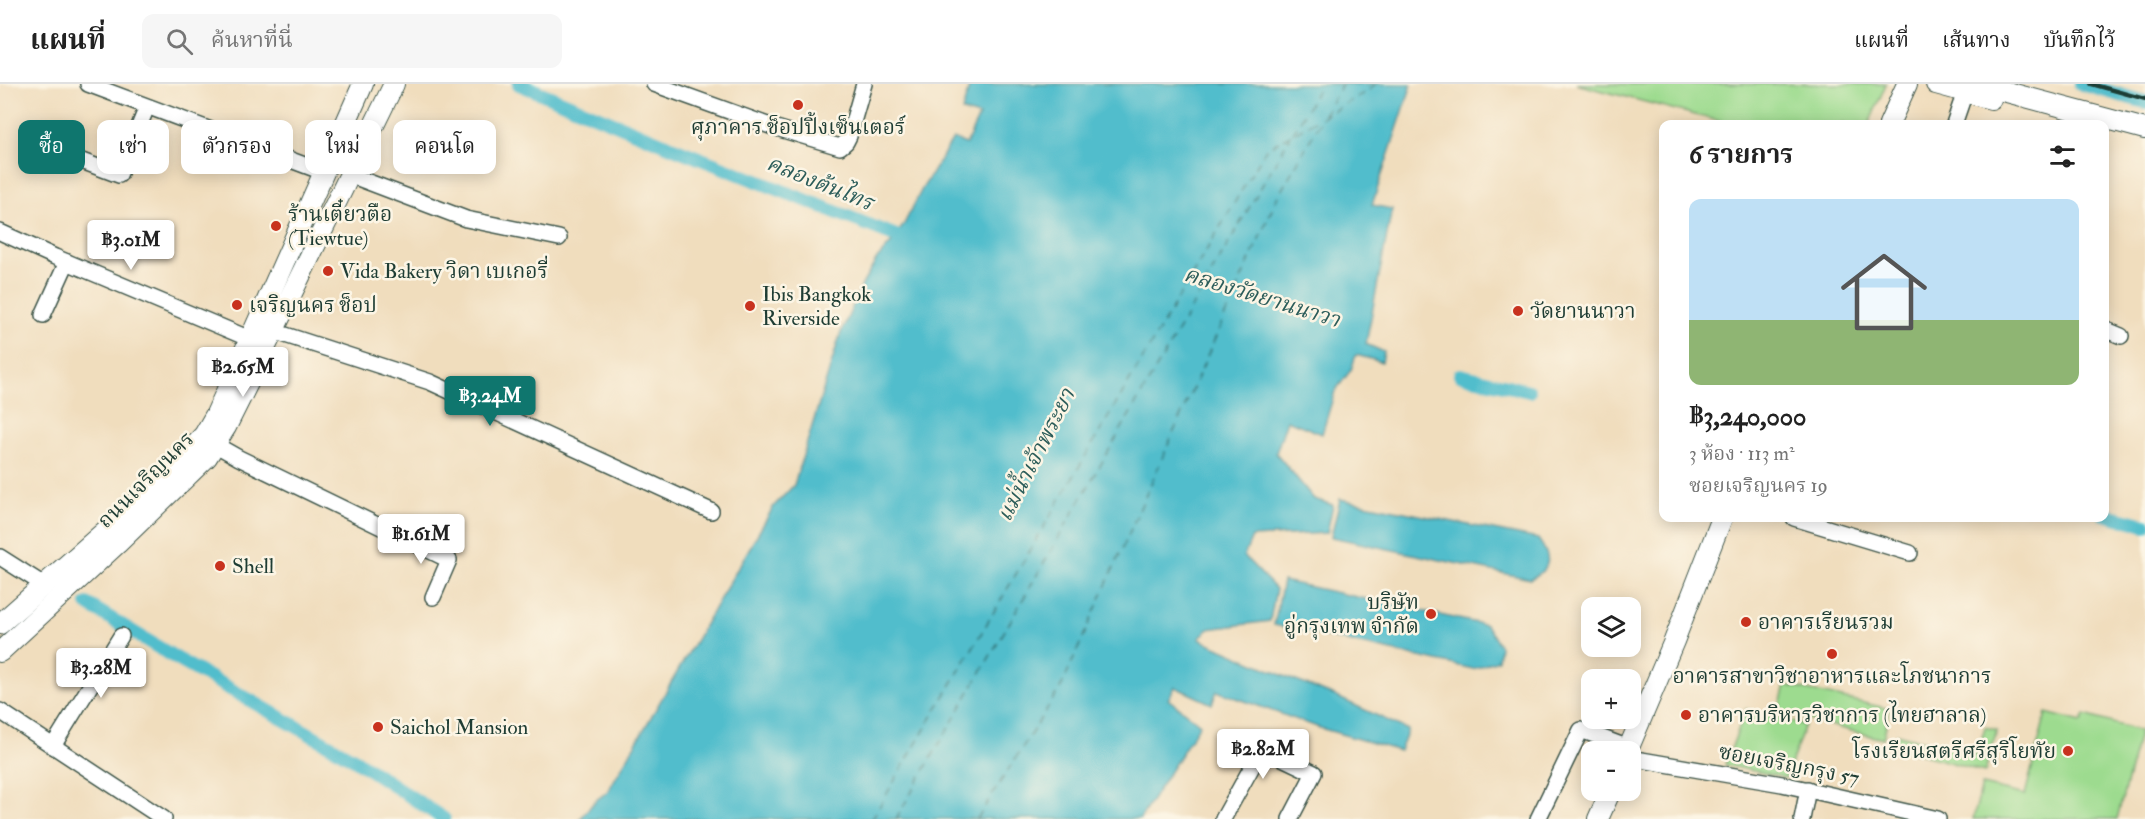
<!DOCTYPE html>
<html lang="th">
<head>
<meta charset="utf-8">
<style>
  body { margin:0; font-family:"IM FELL Double Pica","Noto Serif Thai",serif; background:#f6f6f6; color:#222; height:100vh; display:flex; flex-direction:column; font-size:22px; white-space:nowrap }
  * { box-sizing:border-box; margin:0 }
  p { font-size:20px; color:#767676 }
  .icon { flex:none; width:33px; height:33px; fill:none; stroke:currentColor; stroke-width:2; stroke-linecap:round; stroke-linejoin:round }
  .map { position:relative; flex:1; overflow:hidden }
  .details { position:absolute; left:1659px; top:36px; width:450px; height:402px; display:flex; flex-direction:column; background:#fff; border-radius:12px; box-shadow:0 3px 15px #0003 }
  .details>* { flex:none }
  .banner { position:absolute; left:18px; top:36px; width:570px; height:54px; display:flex; gap:12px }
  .buttons { position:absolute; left:1581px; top:513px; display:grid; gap:12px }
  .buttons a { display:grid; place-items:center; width:60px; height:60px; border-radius:12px; background:#fff; box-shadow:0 3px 15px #0003; font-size:30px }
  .price { position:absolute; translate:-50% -51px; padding:0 14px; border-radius:6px; background:#fff; color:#222; font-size:20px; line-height:39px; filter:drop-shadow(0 2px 3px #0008) }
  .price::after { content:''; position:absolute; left:50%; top:36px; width:18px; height:14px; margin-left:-9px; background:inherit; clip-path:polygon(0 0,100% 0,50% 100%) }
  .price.on { background:#0f766e; color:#fff }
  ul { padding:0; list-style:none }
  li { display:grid; align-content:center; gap:12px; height:318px; padding:0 30px }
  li+li { border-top:2px solid #e0e0e0 }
  li span { display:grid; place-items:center; height:186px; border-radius:12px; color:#555 }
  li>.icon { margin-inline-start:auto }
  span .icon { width:108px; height:108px; fill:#fffc; stroke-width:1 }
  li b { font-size:26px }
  h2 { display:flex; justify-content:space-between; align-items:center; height:72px; padding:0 30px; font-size:26px }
  .chip { padding:0 21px; border-radius:12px; background:#fff; box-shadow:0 3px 15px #0003; font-size:21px; line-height:54px }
  .chip.on { background:#0f766e; color:#fff }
  header { display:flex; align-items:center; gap:36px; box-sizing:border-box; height:84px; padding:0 30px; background:#fff; border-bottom:2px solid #e0e0e0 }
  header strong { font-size:28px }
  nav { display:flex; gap:33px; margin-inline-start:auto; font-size:21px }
  .search { width:420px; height:54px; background:#f6f6f6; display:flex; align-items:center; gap:15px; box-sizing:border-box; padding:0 21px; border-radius:12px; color:#767676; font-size:22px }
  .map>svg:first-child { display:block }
  .green { fill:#9ddb8f; stroke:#5e8c62; stroke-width:1.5 }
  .water { fill:#51bdcc; stroke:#387d80; stroke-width:1.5 }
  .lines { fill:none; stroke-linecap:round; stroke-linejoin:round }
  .canal { stroke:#51bdcc; stroke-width:14 }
  .ferry { stroke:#2c5d5a; stroke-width:1.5; stroke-dasharray:8 6; stroke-linecap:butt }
  .minor-casing { stroke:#3e5549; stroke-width:18 }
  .major-casing { stroke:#3e5549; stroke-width:22 }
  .minor { stroke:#fff; stroke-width:15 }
  .major { stroke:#fff; stroke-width:20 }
  .rail { stroke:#1f3d34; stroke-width:4 }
  .poi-dot { fill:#c8321e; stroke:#fcf5e5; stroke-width:2 }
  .labels { text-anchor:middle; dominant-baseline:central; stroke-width:5; stroke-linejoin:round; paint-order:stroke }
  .poi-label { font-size:21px; fill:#1f3d34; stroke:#fcf5e5; text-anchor:start }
  .street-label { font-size:21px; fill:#1f3d34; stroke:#fcf5e5 }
  .water-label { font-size:22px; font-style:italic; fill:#2c5d5a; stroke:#fcf5e5 }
</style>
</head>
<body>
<header>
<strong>แผนที่</strong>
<div class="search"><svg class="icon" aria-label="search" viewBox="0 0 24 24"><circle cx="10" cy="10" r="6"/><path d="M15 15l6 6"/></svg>ค้นหาที่นี่</div>
<nav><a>แผนที่</a><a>เส้นทาง</a><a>บันทึกไว้</a></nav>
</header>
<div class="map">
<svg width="2145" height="735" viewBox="0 0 2145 735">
  <rect width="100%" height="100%" fill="#fcf5e5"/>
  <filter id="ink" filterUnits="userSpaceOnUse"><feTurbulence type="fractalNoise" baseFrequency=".0167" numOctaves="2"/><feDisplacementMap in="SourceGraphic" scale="12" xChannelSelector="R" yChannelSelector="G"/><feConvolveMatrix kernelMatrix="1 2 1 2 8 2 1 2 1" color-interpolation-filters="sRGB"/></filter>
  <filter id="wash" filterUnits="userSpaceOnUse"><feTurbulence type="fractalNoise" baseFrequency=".008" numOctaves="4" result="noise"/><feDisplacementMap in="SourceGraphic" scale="24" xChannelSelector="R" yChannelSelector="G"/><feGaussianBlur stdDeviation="1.35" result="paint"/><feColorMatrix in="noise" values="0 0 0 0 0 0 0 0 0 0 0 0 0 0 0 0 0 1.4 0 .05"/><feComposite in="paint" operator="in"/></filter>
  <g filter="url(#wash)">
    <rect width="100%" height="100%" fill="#f0ddbd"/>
    <g class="green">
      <path d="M1576,0h310l-17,40h-139z"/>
      <path d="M1785,601l105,24 -7,30 -105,-27z"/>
      <path d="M1746,625l59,16 -19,53 -61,-13z"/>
      <path d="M2046,629l36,9 3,-7 55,16 -23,88h-144l9,-34 43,10z"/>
      <path d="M1985,643l12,3 -12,42 -91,-25 2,-13 81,21z"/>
    </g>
    <g class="water">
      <path d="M970,0h442l-40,121 20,4 -26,135 18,8 -2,10 -26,-7 -5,15 -16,21 -13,43 -35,-14 -11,33 38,46 19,6 -6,28 -75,4 -8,19 32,33 -6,32 -62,8 -9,10 92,40 44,17 73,34 -8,21 -80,-23 -103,-37 -5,13 -37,-17 -7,12 32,25 -60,95h-560l15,-18 13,-10 166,-285 20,-21 46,-150 23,-52 14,-24 15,-17 12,-18 18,-35 31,-50 13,5 13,-28 -17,-5z"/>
      <path d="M1340,415l198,40c13,18 15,29 -8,40l-199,-42z"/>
      <path d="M1283,497l203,44 14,21 -2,14 -25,9 -199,-44z"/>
    </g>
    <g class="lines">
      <g class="canal">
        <path d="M519,0l157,65 238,94"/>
        <path d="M2081,0l64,18"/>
        <path d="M1460,291l69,16"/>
        <path d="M2104,430l41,11"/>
        <path d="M87,520l97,59 170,96 90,60"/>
      </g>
      <g class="ferry">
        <path d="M1324,31l18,-31"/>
        <path d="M1293,49l28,-49"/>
        <path d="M872,735l394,-670 100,-57 8,-6 -1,-2"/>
        <path d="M896,735l394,-682"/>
        <path d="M977,735l85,-134 215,-487 45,-79"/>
      </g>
    </g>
  </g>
  <g filter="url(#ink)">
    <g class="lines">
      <defs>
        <g id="minor">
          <path d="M88,0l235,88"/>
          <path d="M654,0l119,43 67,20 6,-5 3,-6 15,-52"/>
          <path d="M1954,40l11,-32"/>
          <path d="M34,59l85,32 28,-68"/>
          <path d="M350,91l116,44 93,19"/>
          <path d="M0,148l55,25 195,82"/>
          <path d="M43,231l24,-53"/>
          <path d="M2104,245l17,7"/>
          <path d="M273,247l157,51 281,129"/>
          <path d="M216,361l23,13 210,102 -16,37"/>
          <path d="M1794,434l116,35"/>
          <path d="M0,473l44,28"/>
          <path d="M0,627l164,108"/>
          <path d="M53,662l68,-110"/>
          <path d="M1630,674l152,26 156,35"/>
          <path d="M1223,735l36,-65 13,-1 42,20 -24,46"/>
          <path d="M1538,735l43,-89 48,18"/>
          <path d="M1802,735l6,-30"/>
        </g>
        <g id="major">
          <path d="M1936,0l55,15"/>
          <path d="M1977,0l168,45"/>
          <path d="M1889,40l18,-40"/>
          <path d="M0,540l112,-99 56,-53 36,-37 12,-21 34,-75 113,-255"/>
          <path d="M0,568l117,-108 90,-87 19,-30 24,-48 144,-295"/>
          <path d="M1627,668l47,-111 48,-123"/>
          <path d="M1598,735l13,-29"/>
        </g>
      </defs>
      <use href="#minor" class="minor-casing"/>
      <use href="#major" class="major-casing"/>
      <use href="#minor" class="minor"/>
      <use href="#major" class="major"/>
      <path class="rail" d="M2091,0l54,15"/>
    </g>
  </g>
  <g class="poi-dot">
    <circle cx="798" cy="21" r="6"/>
    <circle cx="276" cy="142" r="6"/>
    <circle cx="328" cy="187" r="6"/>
    <circle cx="237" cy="221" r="6"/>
    <circle cx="750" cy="222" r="6"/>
    <circle cx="1518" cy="227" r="6"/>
    <circle cx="220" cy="482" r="6"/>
    <circle cx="1431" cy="530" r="6"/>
    <circle cx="1746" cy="538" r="6"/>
    <circle cx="1832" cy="570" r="6"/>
    <circle cx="1686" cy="631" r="6"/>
    <circle cx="378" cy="643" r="6"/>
    <circle cx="2068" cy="667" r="6"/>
  </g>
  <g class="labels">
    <g class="poi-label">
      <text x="798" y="43" text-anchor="middle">ศุภาคาร ช็อปปิ้งเซ็นเตอร์</text>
      <text x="288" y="130">ร้านเตี๋ยวตือ<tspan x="288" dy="24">(Tiewtue)</tspan></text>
      <text x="340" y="187">Vida Bakery วิดา เบเกอรี่</text>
      <text x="762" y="210">Ibis Bangkok<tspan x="762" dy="24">Riverside</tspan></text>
      <text x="249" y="221">เจริญนคร ช็อป</text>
      <text x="1530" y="227">วัดยานนาวา</text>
      <text x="232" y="482">Shell</text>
      <text x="1419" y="518" text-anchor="end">บริษัท<tspan x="1419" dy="24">อู่กรุงเทพ จำกัด</tspan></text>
      <text x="1758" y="538">อาคารเรียนรวม</text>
      <text x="1832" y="592" text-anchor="middle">อาคารสาขาวิชาอาหารและโภชนาการ</text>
      <text x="1698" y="631">อาคารบริหารวิชาการ (ไทยฮาลาล)</text>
      <text x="390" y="643">Saichol Mansion</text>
      <text x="2056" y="667" text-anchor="end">โรงเรียนสตรีศรีสุริโยทัย</text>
    </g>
    <g class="street-label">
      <text transform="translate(146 396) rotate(-45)">ถนนเจริญนคร</text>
      <text transform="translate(1789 681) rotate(11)">ซอยเจริญกรุง 57</text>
    </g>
    <g class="water-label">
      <text transform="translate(820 99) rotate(22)">คลองต้นไทร</text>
      <text transform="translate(1262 213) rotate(17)">คลองวัดยานนาวา</text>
      <text transform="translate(1036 371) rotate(-63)">แม่น้ำเจ้าพระยา</text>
    </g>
  </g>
</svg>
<div class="buttons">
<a><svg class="icon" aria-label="layers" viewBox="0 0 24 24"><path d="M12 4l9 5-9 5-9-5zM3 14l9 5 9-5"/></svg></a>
<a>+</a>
<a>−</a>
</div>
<b class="price" style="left:131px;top:187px">฿3.01M</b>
<b class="price" style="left:243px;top:314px">฿2.65M</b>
<b class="price on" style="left:490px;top:343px">฿3.24M</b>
<b class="price" style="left:421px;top:481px">฿1.61M</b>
<b class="price" style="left:101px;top:615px">฿3.28M</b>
<b class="price" style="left:1263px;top:696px">฿2.82M</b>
<div class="banner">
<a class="chip on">ซื้อ</a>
<a class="chip">เช่า</a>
<a class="chip">ตัวกรอง</a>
<a class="chip">ใหม่</a>
<a class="chip">คอนโด</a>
</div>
<section class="details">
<h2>6 รายการ<svg class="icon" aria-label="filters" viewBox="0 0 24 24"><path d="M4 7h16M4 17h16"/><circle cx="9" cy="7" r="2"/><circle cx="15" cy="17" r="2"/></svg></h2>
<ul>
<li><span style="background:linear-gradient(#bfe0f5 65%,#8fb573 0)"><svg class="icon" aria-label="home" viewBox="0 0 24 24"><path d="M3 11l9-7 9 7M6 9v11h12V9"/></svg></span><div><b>฿3,240,000</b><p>3 ห้อง · 113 m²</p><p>ซอยเจริญนคร 19</p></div></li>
</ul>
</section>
</div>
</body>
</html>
